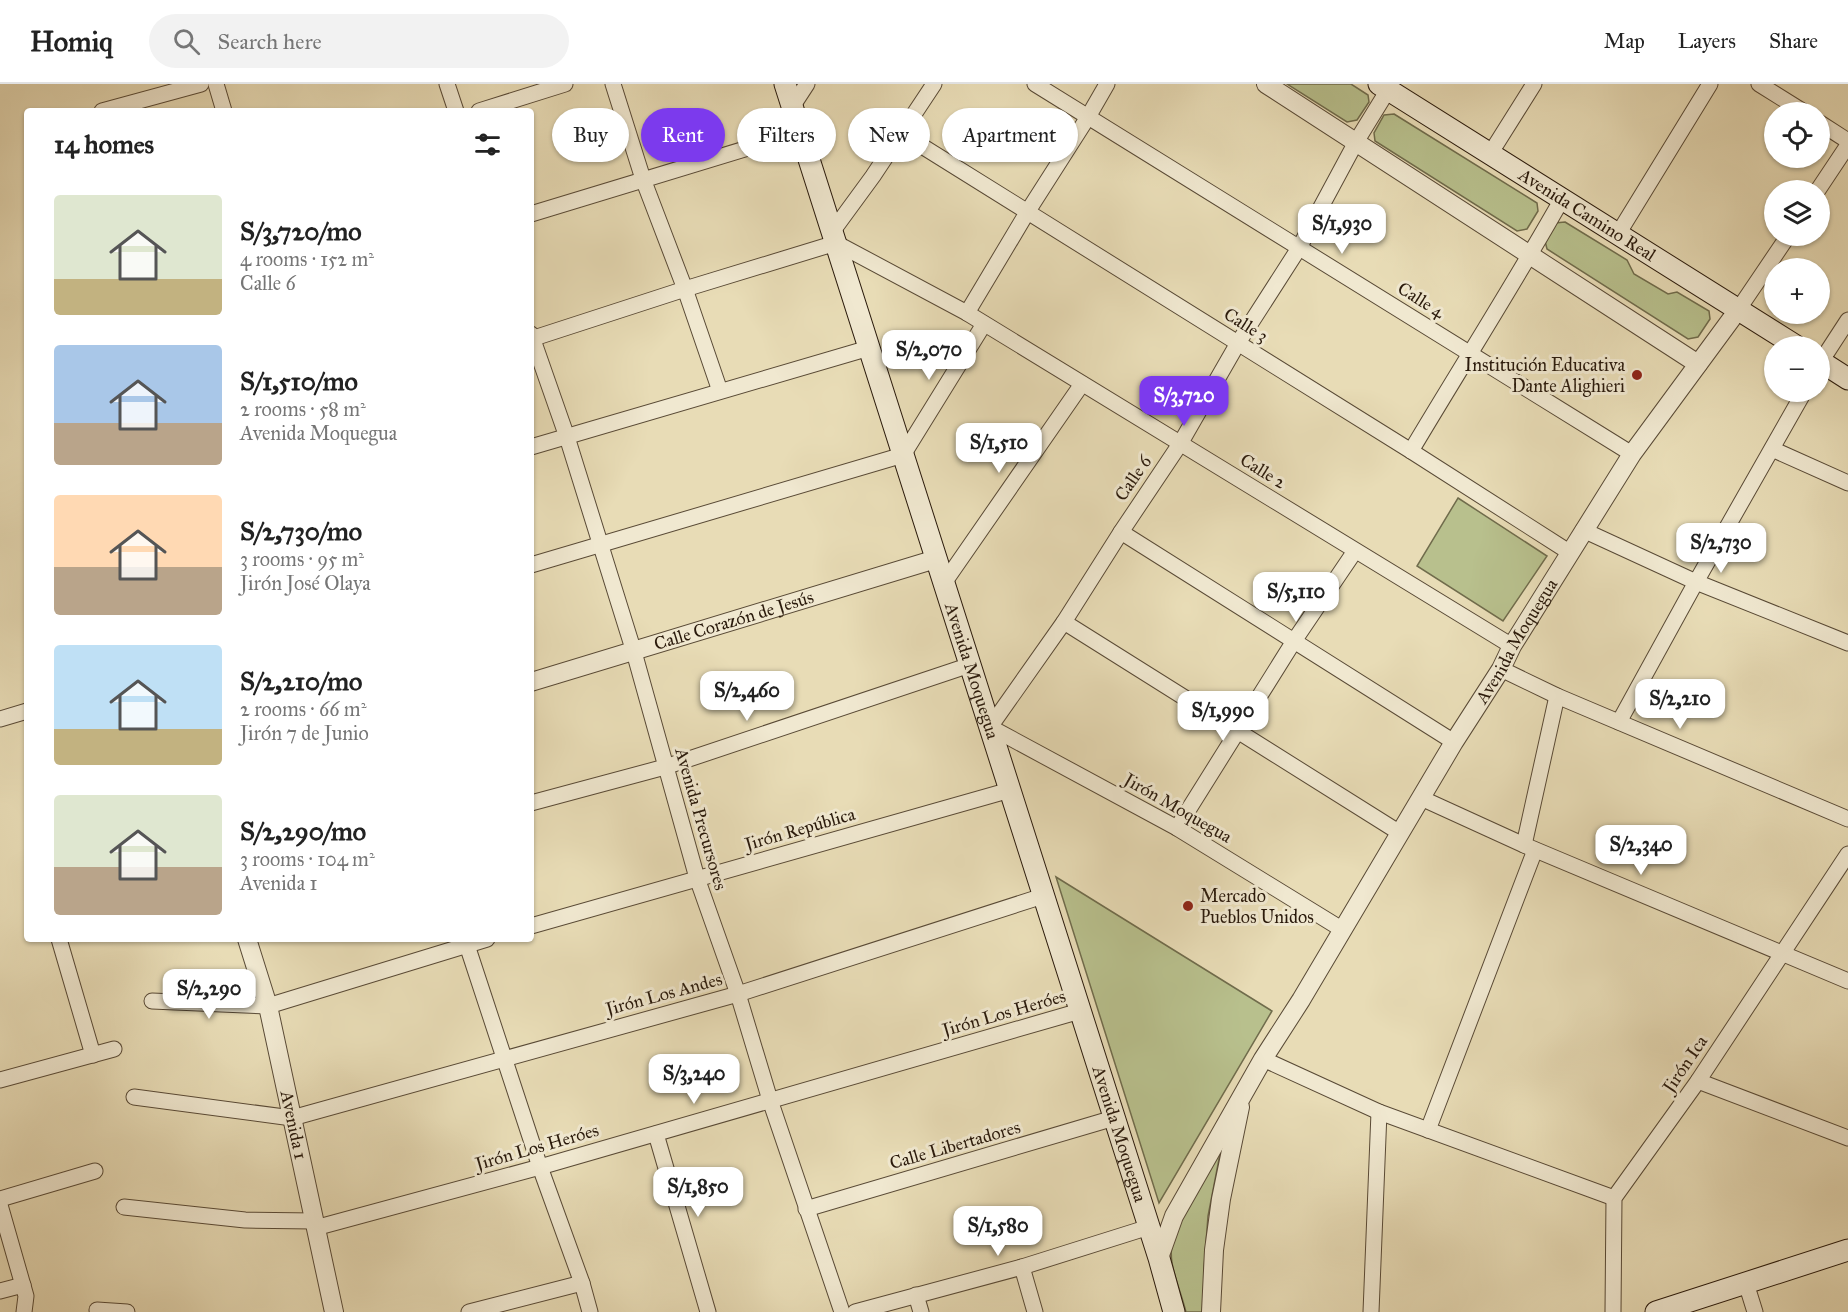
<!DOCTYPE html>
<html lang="en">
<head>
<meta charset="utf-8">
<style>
  body { margin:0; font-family:"IM FELL Great Primer",serif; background:#f2f2f2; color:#222; height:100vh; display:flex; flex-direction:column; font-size:22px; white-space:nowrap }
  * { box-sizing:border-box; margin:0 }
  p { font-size:20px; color:#767676 }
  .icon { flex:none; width:33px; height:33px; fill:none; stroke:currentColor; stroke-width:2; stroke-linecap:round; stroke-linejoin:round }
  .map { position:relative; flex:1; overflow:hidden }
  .sheet { position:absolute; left:24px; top:24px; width:510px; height:834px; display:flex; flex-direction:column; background:#fff; border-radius:6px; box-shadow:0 2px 4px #0004 }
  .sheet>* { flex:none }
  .top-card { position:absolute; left:552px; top:24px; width:570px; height:54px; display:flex; gap:12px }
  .buttons { position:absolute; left:1764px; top:18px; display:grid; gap:12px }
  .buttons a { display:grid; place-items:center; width:66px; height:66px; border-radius:50%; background:#fff; box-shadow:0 2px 4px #0004; font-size:30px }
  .price { position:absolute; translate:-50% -51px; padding:0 14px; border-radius:12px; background:#fff; color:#222; font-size:20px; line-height:39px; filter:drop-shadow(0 2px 3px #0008) }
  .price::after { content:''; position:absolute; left:50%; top:36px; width:18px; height:14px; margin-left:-9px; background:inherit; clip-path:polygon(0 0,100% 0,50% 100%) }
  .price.on { background:#7c3aed; color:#fff }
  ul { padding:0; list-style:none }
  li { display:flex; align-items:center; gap:18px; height:150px; padding:0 30px }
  li span { display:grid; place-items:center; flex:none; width:168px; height:120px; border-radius:6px; color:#555 }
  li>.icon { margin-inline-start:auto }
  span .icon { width:72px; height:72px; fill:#fffc; stroke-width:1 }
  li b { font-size:26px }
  h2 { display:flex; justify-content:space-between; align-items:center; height:72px; padding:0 30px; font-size:26px }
  .pill { padding:0 21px; border-radius:27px; background:#fff; box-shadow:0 2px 4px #0004; font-size:21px; line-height:54px }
  .pill.on { background:#7c3aed; color:#fff }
  header { display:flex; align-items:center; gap:36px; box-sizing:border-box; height:84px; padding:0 30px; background:#fff; border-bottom:2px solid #e0e0e0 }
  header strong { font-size:28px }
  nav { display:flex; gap:33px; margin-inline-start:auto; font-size:21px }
  .search { width:420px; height:54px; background:#f2f2f2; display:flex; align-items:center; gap:15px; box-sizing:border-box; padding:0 21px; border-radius:33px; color:#767676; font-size:22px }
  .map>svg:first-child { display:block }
  .green { fill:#b8c08d; stroke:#706c4c; stroke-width:1.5 }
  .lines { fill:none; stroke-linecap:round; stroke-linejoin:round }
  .minor-casing { stroke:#594a36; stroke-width:17 }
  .tertiary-casing { stroke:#594a36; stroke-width:20 }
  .secondary-casing { stroke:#29190b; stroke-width:23 }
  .minor { stroke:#f0e8d0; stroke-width:15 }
  .tertiary { stroke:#f0e8d0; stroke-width:18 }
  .secondary { stroke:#f0e8d0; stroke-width:21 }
  .poi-dot { fill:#8f2418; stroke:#f0e8d0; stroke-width:2 }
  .labels { text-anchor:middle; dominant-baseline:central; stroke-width:6; stroke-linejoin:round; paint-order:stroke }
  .street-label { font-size:18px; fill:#29190b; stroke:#f0e8d0 }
  .poi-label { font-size:18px; fill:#29190b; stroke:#f0e8d0; text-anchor:end }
</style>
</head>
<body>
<header>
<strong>Homiq</strong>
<div class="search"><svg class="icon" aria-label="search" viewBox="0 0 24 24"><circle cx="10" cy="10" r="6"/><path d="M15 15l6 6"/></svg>Search here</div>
<nav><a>Map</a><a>Layers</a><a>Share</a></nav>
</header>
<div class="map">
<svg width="1848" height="1228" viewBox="0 0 1848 1228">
  <rect width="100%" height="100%" fill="#e8dcb6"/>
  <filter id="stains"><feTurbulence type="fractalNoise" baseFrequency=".00333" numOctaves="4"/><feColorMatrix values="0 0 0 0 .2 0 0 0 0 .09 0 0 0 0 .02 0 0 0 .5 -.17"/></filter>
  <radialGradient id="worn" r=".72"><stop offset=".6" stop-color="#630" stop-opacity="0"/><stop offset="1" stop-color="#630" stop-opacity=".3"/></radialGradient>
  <g class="green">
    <path d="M1287,0h64l17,11 1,7 -12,18 -10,2z"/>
    <path d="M1394,30l143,89 1,8 -11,18 -10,2 -142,-90 -1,-8 10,-18z"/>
    <path d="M1565,138l62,38 7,14 34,20 9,-2 32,19 1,8 -12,18 -10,2 -141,-90 -2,-8 10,-18z"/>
    <path d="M1458,414l89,58 -44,65 -86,-55z"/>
    <path d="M1056,793l216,134 -113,192z"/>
    <path d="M1216,1070h4l-12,62 -4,53v43h-18c-4,-16 -11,-33 -14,-49 -6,-40 24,-77 44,-109z"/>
  </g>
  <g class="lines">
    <defs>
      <g id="minor">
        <path d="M216,0l8,27"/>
        <path d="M447,0l9,27"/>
        <path d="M613,0l30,95 42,110 35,102"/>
        <path d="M1035,0l597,370"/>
        <path d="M1759,0l45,28"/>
        <path d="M792,23l15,-23"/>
        <path d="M102,27l99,-27"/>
        <path d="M479,27l86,-27"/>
        <path d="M1820,39l28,18"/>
        <path d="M901,49l510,318 158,101"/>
        <path d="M1490,70l44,-70"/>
        <path d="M1818,106l30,-45"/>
        <path d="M531,130l270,-82"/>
        <path d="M832,148l41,-56 61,-92"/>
        <path d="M1618,150l92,-150"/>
        <path d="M1738,226l50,-74"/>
        <path d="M967,229l61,-102 60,-94 19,-33"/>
        <path d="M531,250l36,103 67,215 63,226 41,116 32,106 72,212"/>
        <path d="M531,255l154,-50 151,-46 131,70 545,333"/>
        <path d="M1820,279l28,-43"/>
        <path d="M531,363l338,-99"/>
        <path d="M1772,365l76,34"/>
        <path d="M1411,367c50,-84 103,-167 151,-252"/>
        <path d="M1583,446l113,52 152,61"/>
        <path d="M1121,448l333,210"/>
        <path d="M531,481l372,-110 81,-131"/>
        <path d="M944,499l138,-199"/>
        <path d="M1064,538l336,211"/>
        <path d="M1501,585l56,27 291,123"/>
        <path d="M0,635l27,-8"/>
        <path d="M1619,638l77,-140 108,-190"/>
        <path d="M1421,714l103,47 324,136"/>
        <path d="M531,719l134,-36 305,-102"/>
        <path d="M1177,744l117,-187 61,-90"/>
        <path d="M1524,761l33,-149"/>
        <path d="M531,842l479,-136"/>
        <path d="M1343,846l-166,-102 -187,-101 74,-105 57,-90 59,-88 58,-101 61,-95 57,-106 32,-52"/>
        <path d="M59,855l34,116"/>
        <path d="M465,855l75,228 42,116 8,29"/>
        <path d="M152,917l116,5 219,-67"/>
        <path d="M1263,975l116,53 235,86"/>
        <path d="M0,996l114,-31"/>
        <path d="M1698,997l150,57"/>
        <path d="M134,1013l158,21 446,-124 305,-98"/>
        <path d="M1428,1046l107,-280"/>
        <path d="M656,1050l52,178"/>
        <path d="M0,1115l95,-28"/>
        <path d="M0,1121l26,91 -2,16"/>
        <path d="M124,1123l121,13 69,1"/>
        <path d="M806,1125l308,-91"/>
        <path d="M315,1144l225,-61 540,-156"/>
        <path d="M1022,1183l13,45"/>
        <path d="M1746,1199l9,29"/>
        <path d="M0,1207l23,-6"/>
        <path d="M916,1211l5,17"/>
        <path d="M97,1226l30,2"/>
        <path d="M469,1228l113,-29"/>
        <path d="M855,1228l167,-45 127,-40"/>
        <path d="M1371,1228l8,-200"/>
        <path d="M1613,1228l1,-114 84,-117 150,-227"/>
      </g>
      <g id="tertiary">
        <path d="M1266,0l432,280"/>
        <path id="s1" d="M531,598l405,-123"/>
        <path id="s2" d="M247,855l21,67 66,306"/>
        <path id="s3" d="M1159,1174l15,-42 89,-157 38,-59 153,-258 47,-73 11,-23 120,-192 106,-144"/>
        <path d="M1211,1228l3,-62 7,-51 19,-92"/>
      </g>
      <g id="secondary">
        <path id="s4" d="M785,0l374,1174 15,54"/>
        <path id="s5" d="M1379,0l417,262"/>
        <path d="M1820,277l28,18"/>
        <path d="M1656,1228l192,-62"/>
      </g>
    </defs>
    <use href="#minor" class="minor-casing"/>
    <use href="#tertiary" class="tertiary-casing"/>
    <use href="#secondary" class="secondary-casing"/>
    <use href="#minor" class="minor"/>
    <use href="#tertiary" class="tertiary"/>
    <use href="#secondary" class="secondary"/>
  </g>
  <g class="poi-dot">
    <circle cx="1637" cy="291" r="6"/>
    <circle cx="1188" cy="822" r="6"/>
  </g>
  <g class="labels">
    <g class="street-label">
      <text stroke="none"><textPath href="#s5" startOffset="246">Avenida Camino Real</textPath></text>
      <text transform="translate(1421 216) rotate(32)">Calle 4</text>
      <text transform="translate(1246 241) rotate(32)">Calle 3</text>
      <text transform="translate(1263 387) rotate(32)">Calle 2</text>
      <text transform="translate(1133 394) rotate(-56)">Calle 6</text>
      <text stroke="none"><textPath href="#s1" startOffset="212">Calle Corazón de Jesús</textPath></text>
      <text stroke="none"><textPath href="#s3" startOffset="714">Avenida Moquegua</textPath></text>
      <text stroke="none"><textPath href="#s4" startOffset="616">Avenida Moquegua</textPath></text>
      <text transform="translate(1178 724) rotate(30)">Jirón Moquegua</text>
      <text transform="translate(701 735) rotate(74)">Avenida Precursores</text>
      <text transform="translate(800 745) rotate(-16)">Jirón República</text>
      <text transform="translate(664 910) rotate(-15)">Jirón Los Andes</text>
      <text transform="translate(1004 929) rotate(-16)">Jirón Los Heróes</text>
      <text transform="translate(1685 980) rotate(-56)">Jirón Ica</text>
      <text stroke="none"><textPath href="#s2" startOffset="192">Avenida 1</textPath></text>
      <text stroke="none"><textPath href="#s4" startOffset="1102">Avenida Moquegua</textPath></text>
      <text transform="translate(955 1061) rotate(-16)">Calle Libertadores</text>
      <text transform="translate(537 1063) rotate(-16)">Jirón Los Heróes</text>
    </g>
    <g class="poi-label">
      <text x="1625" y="281">Institución Educativa<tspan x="1625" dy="21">Dante Alighieri</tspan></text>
      <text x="1200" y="812" text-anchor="start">Mercado<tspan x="1200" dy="21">Pueblos Unidos</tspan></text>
    </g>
  </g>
  <rect width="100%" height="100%" filter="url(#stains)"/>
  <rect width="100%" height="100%" fill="url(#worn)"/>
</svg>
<div class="buttons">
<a><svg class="icon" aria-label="locate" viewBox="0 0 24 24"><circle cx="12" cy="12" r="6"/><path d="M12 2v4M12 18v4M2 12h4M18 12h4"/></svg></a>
<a><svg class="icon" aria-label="layers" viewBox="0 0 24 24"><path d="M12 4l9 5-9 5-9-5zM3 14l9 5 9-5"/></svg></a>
<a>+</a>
<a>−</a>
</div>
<b class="price" style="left:1342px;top:171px">S/1,930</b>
<b class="price" style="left:929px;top:297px">S/2,070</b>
<b class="price on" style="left:1184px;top:343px">S/3,720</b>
<b class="price" style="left:999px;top:390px">S/1,510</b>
<b class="price" style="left:1721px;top:490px">S/2,730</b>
<b class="price" style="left:1296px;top:539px">S/5,110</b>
<b class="price" style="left:747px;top:638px">S/2,460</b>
<b class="price" style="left:1680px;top:646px">S/2,210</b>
<b class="price" style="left:1223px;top:658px">S/1,990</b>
<b class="price" style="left:1641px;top:792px">S/2,340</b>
<b class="price" style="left:209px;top:936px">S/2,290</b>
<b class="price" style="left:694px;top:1021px">S/3,240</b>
<b class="price" style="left:698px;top:1134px">S/1,850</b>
<b class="price" style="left:998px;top:1173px">S/1,580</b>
<div class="top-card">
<a class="pill">Buy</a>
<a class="pill on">Rent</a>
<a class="pill">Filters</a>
<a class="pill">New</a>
<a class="pill">Apartment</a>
</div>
<section class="sheet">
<h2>14 homes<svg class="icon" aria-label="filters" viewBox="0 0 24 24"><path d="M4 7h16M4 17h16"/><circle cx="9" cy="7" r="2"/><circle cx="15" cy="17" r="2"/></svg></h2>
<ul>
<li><span style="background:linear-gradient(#dfe7d0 70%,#c2b280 0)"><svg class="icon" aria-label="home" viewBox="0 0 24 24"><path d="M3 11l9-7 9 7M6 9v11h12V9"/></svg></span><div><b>S/3,720/mo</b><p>4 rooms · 152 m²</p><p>Calle 6</p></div></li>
<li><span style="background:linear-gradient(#a9c7e8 65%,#b9a48a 0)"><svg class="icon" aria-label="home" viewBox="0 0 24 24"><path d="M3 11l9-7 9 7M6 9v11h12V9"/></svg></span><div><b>S/1,510/mo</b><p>2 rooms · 58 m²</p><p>Avenida Moquegua</p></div></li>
<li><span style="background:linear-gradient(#ffd9b3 60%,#b9a48a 0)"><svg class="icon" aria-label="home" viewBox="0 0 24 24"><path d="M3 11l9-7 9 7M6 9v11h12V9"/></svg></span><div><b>S/2,730/mo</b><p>3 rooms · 95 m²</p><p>Jirón José Olaya</p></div></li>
<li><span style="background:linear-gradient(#bfe0f5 70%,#c2b280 0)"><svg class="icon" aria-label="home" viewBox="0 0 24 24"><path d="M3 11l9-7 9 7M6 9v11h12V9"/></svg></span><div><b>S/2,210/mo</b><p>2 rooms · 66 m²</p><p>Jirón 7 de Junio</p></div></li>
<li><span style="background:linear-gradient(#dfe7d0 60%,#b9a48a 0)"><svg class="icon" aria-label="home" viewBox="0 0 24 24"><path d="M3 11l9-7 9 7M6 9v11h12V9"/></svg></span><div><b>S/2,290/mo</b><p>3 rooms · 104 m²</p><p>Avenida 1</p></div></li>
</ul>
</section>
</div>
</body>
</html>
